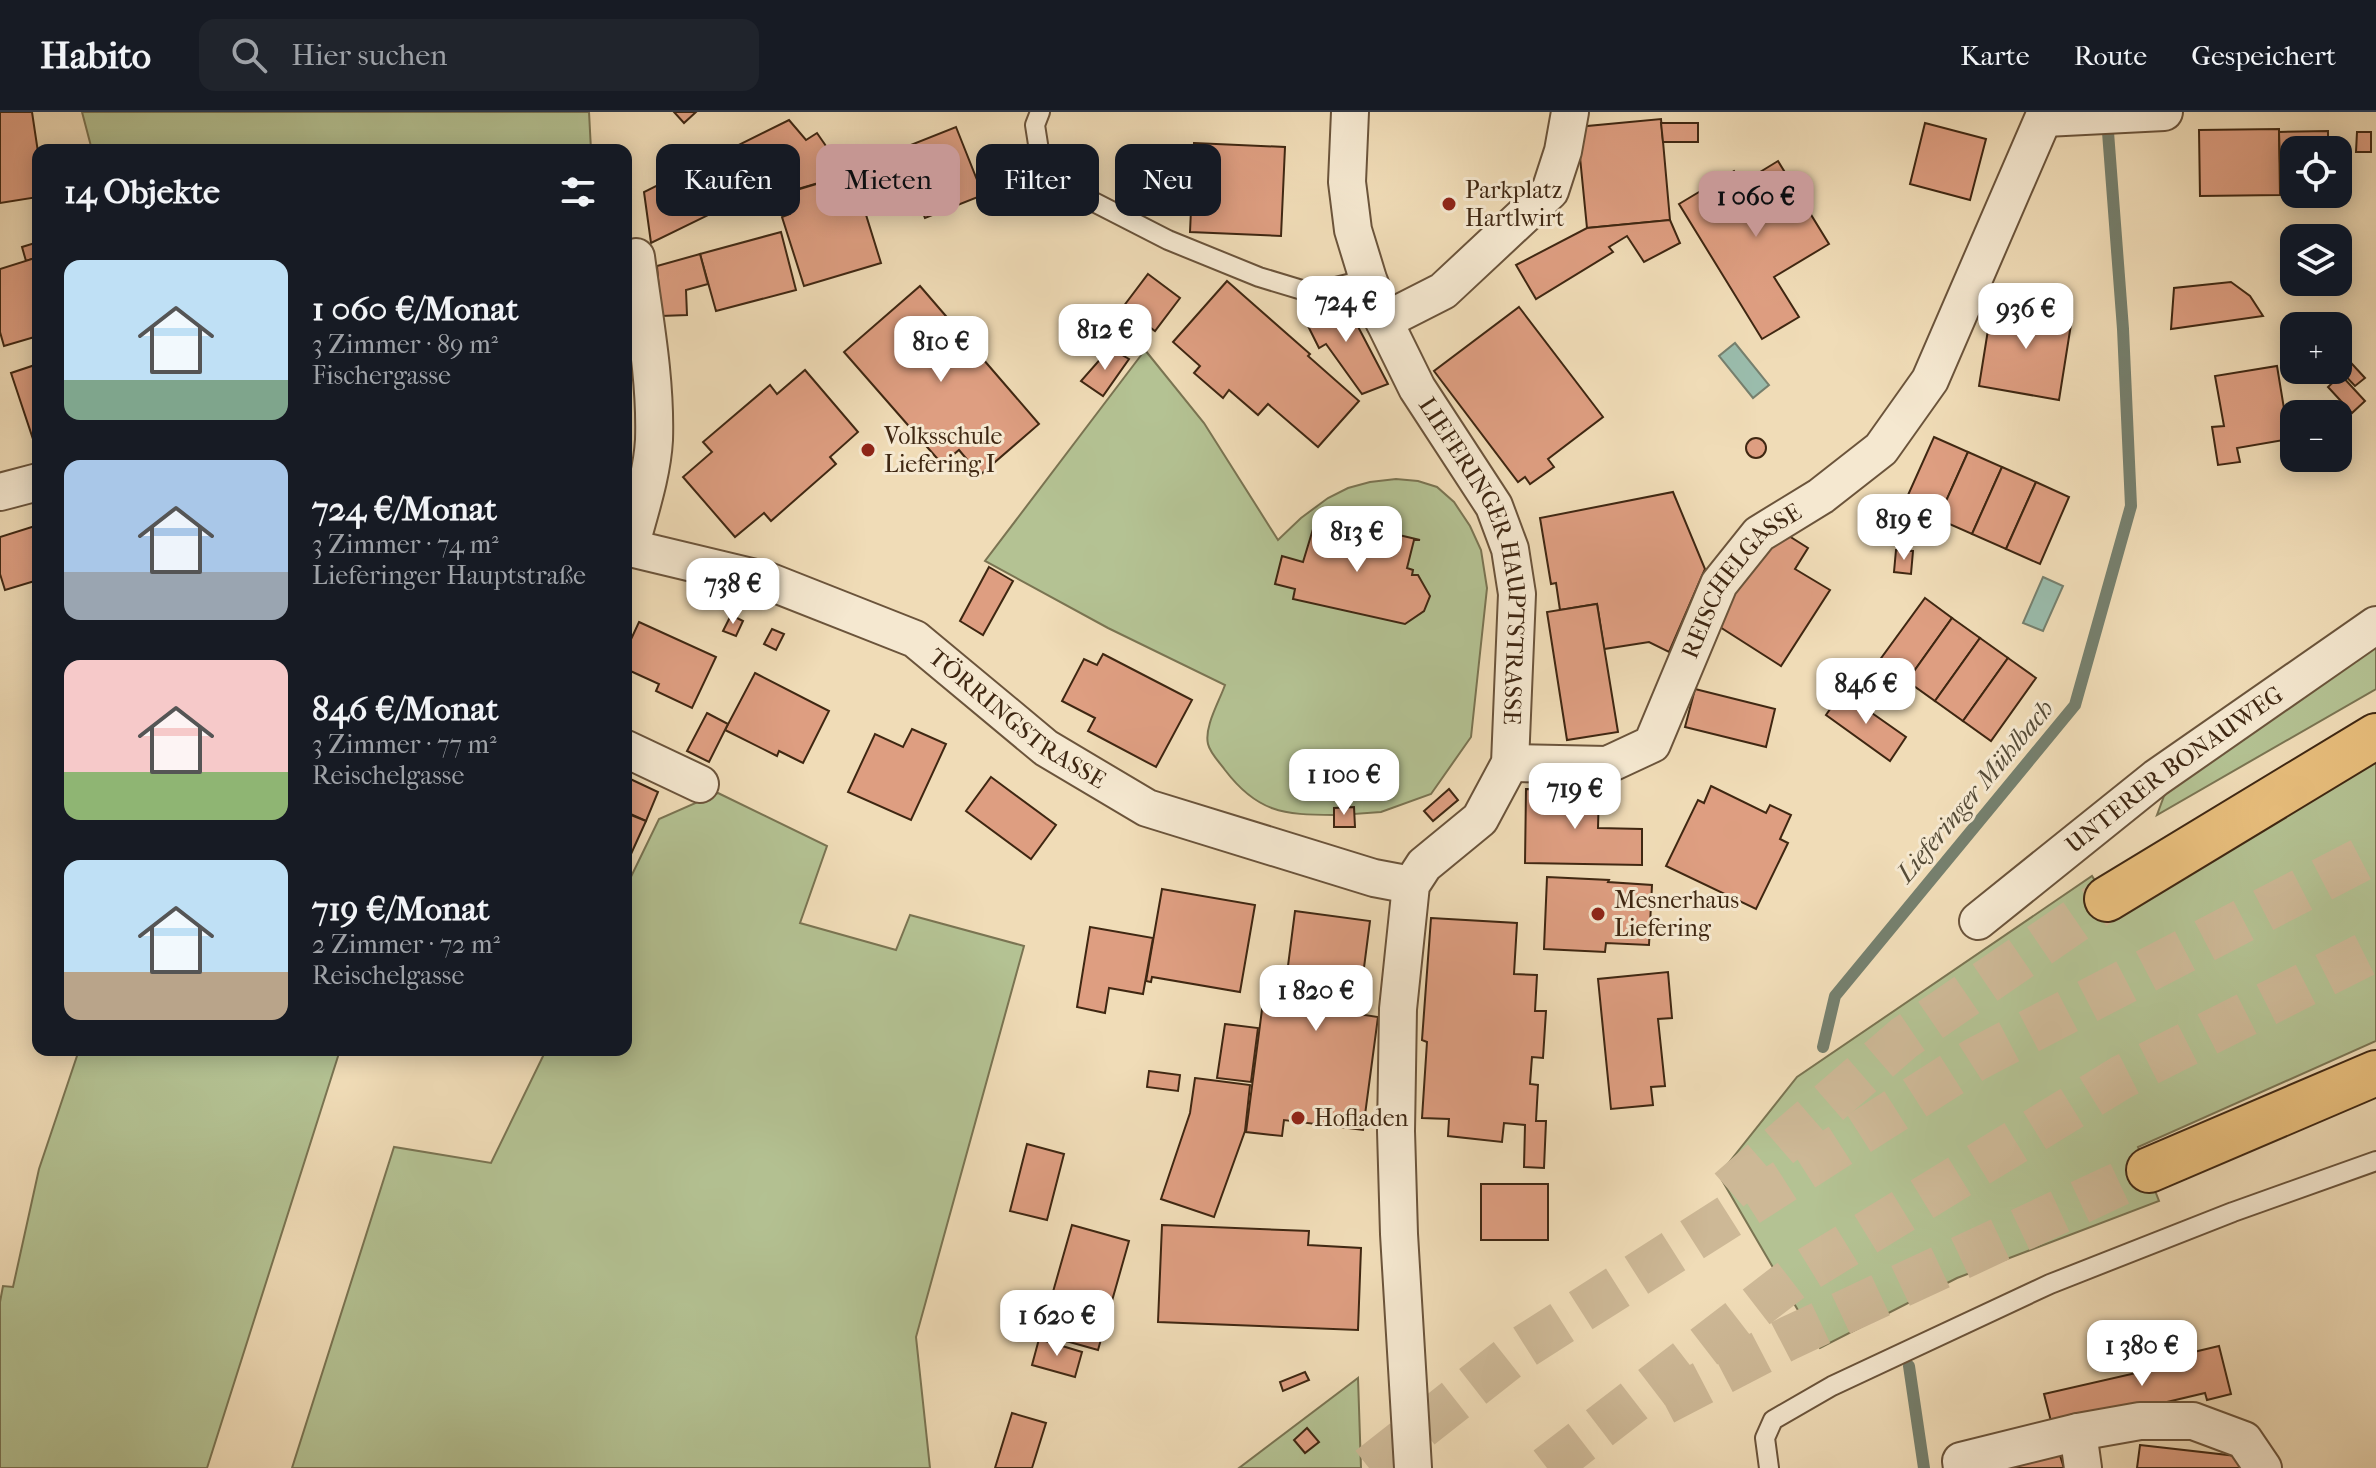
<!DOCTYPE html>
<html lang="de">
<head>
<meta charset="utf-8">
<style>
  body { margin:0; font-family:"IM FELL French Canon",serif; background:#20242c; color:#f1f3f6; height:100vh; display:flex; flex-direction:column; font-size:30px; white-space:nowrap }
  * { box-sizing:border-box; margin:0 }
  p { font-size:26px; color:#9ea1a6 }
  .icon { flex:none; width:44px; height:44px; fill:none; stroke:currentColor; stroke-width:2; stroke-linecap:round; stroke-linejoin:round }
  .map { position:relative; flex:1; overflow:hidden }
  .sheet { position:absolute; left:32px; top:32px; width:600px; height:912px; display:flex; flex-direction:column; background:#171b24; border-radius:16px; box-shadow:0 4px 20px #0003 }
  .sheet>* { flex:none }
  .banner { position:absolute; left:656px; top:32px; width:760px; height:72px; display:flex; gap:16px }
  .fabs { position:absolute; left:2280px; top:24px; display:grid; gap:16px }
  .fabs a { display:grid; place-items:center; width:72px; height:72px; border-radius:16px; background:#171b24; box-shadow:0 4px 20px #0003; font-size:40px }
  .price { position:absolute; translate:-50% -68px; padding:0 18px; border-radius:16px; background:#fff; color:#222; font-size:26px; line-height:52px; filter:drop-shadow(0 2px 4px #0008) }
  .price::after { content:''; position:absolute; left:50%; top:48px; width:24px; height:18px; margin-left:-12px; background:inherit; clip-path:polygon(0 0,100% 0,50% 100%) }
  .price.current { background:#c59692; color:#111 }
  ul { padding:0; list-style:none }
  li { display:flex; align-items:center; gap:24px; height:200px; padding:0 32px }
  li span { display:grid; place-items:center; flex:none; width:224px; height:160px; border-radius:16px; color:#555 }
  li>.icon { margin-inline-start:auto }
  span .icon { width:96px; height:96px; fill:#fffc; stroke-width:1 }
  li b { font-size:34px }
  h2 { display:flex; justify-content:space-between; align-items:center; height:96px; padding:0 32px; font-size:34px }
  .pill { padding:0 28px; border-radius:16px; background:#171b24; box-shadow:0 4px 20px #0003; font-size:28px; line-height:72px }
  .pill.current { background:#c59692; color:#111 }
  header { display:flex; align-items:center; gap:48px; box-sizing:border-box; height:112px; padding:0 40px; background:#171b24; border-bottom:2px solid #363941 }
  header strong { font-size:38px }
  nav { display:flex; gap:44px; margin-inline-start:auto; font-size:28px }
  .search { width:560px; height:72px; background:#20242c; display:flex; align-items:center; gap:20px; box-sizing:border-box; padding:0 28px; border-radius:16px; color:#9ea1a6; font-size:30px }
  .map>svg:first-child { display:block }
  .green { fill:#b4c293; stroke:#7a7452; stroke-width:2 }
  .water { fill:#9abcac; stroke:#76806e; stroke-width:2 }
  .lines { fill:none; stroke-linecap:round; stroke-linejoin:round }
  .stream { stroke:#76806e; stroke-width:12 }
  .building { fill:#de9e81; stroke:#3f2712; stroke-width:2 }
  .highway-tunnel { stroke:#cdb896; stroke-width:44; stroke-dasharray:44 22; stroke-linecap:butt }
  .lane-casing { stroke:#6b543b; stroke-width:22 }
  .street-casing { stroke:#6b543b; stroke-width:40 }
  .highway-casing { stroke:#3f2712; stroke-width:48 }
  .lane { stroke:#f5e8d0; stroke-width:18 }
  .street { stroke:#f5e8d0; stroke-width:36 }
  .highway { stroke:#e8be7c; stroke-width:44 }
  .poi-dot { fill:#8f2418; stroke:#f5e8d0; stroke-width:3 }
  .labels { text-anchor:middle; dominant-baseline:central; stroke-width:6; stroke-linejoin:round; paint-order:stroke }
  .poi-label { font-size:24px; fill:#3f2712; stroke:#f5e8d0; text-anchor:start }
  .street-label { font-size:24px; fill:#3f2712; stroke:#f5e8d0 }
  .water-label { font-size:26px; font-style:italic; fill:#564c38; stroke:#f5e8d0 }
</style>
</head>
<body>
<header>
<strong>Habito</strong>
<div class="search"><svg class="icon" aria-label="search" viewBox="0 0 24 24"><circle cx="10" cy="10" r="6"/><path d="M15 15l6 6"/></svg>Hier suchen</div>
<nav><a>Karte</a><a>Route</a><a>Gespeichert</a></nav>
</header>
<div class="map">
<svg width="2376" height="1356" viewBox="0 0 2376 1356">
  <rect width="100%" height="100%" fill="#f0dcb7"/>
  <filter id="stains"><feTurbulence type="fractalNoise" baseFrequency=".0025" numOctaves="4"/><feColorMatrix values="0 0 0 0 .2 0 0 0 0 .09 0 0 0 0 .02 0 0 0 .5 -.17"/></filter>
  <radialGradient id="worn" r=".72"><stop offset=".6" stop-color="#630" stop-opacity="0"/><stop offset="1" stop-color="#630" stop-opacity=".3"/></radialGradient>
  <g class="green">
    <path d="M82,0h507l2,38h-499z"/>
    <path d="M1145,238l59,73 74,117 23,-22 27,-20 20,-10 22,-6 26,-3 22,2 19,6 17,15 16,24 11,24 6,38 -16,149 -40,57 -50,18 -27,2v-6h-20v7c-51,0 -77,-3 -109,-45 -5,-7 -15,-17 -17,-26 -4,-17 11,-42 17,-59l-117,-57 -123,-67z"/>
    <path d="M2376,530v47l-219,126 7,-19 22,-23z"/>
    <path d="M2376,642v287l-238,106 21,54 -202,77 -137,70 -101,-173 78,-98 295,-201 24,38z"/>
    <path d="M718,681l109,53 -27,77 96,27 14,-35 114,31 -108,391 14,131h-638l102,-321 97,16 55,-113h80v-163l33,-68z"/>
    <path d="M79,938h261l-133,418h-207v-166l3,-16 10,1 26,-118z"/>
    <path d="M1358,1266l3,90h-122z"/>
  </g>
  <g class="water">
    <path d="M1735,231l34,42 -16,13 -34,-42z"/>
    <path d="M2043,465l20,9 -20,45 -20,-8z"/>
  </g>
  <g class="lines">
    <g class="stream">
      <path d="M1823,935l12,-51 240,-291 56,-199 -8,-177 -16,-210"/>
      <path d="M1909,1254l15,102"/>
    </g>
  </g>
  <g class="building">
    <path d="M0,0h32l6,40v45l-38,6z"/>
    <path d="M674,0h22l-12,11z"/>
    <path d="M1661,7l9,101 -83,8 -10,-101z"/>
    <path d="M789,8l17,20 11,-7 29,42 -48,14 -12,-12 -135,66 -7,-51z"/>
    <path d="M1661,11h37v19h-35z"/>
    <path d="M1925,11l61,16 -16,61 -60,-16z"/>
    <path d="M956,15l27,68 -58,23 -27,-68z"/>
    <path d="M2279,17l1,66 -80,1 -1,-66z"/>
    <path d="M2328,19v19h-34v44h35l-48,1 -2,-63z"/>
    <path d="M2357,20h14v20h-15z"/>
    <path d="M1194,31l91,4 -4,89 -91,-4z"/>
    <path d="M1778,49l51,83 -55,33 25,40 -37,22 -83,-135 55,-33 8,12z"/>
    <path d="M853,61l28,90 -77,23 -22,-69 8,-3 -7,-20z"/>
    <path d="M1670,108l10,23 -36,19 -17,-26 -18,11 4,5 -77,47 -20,-34 71,-37z"/>
    <path d="M781,120l15,58 -80,21 -16,-57z"/>
    <path d="M38,130v15l-12,4 -4,-14z"/>
    <path d="M700,142l8,30 -22,6 1,25 -26,1 -4,-50z"/>
    <path d="M38,145v79l-34,10 -4,-14v-63z"/>
    <path d="M1148,162l32,24 -25,33 -32,-24z"/>
    <path d="M1227,169l83,73 -2,2 51,45 -41,46 -50,-43 -10,11 -29,-25 -6,8 -29,-25 6,-7 -27,-24z"/>
    <path d="M2231,170l19,14 13,20 -92,13 3,-41z"/>
    <path d="M920,174l119,138 -59,51 -21,-25 -17,14 -98,-112z"/>
    <path d="M1342,184l46,88 -26,10 -36,-50 -7,4 -16,-32z"/>
    <path d="M2020,189l25,4 -2,8 29,5 -13,82 -80,-14 13,-81 27,4z"/>
    <path d="M1519,195l84,110 -55,42 6,8 -24,17 -5,-7 -7,5 -84,-111z"/>
    <path d="M1110,236l19,11 -26,37 -22,-15z"/>
    <path d="M2341,240l24,26 -10,8 -17,-18v-12z"/>
    <path d="M38,252v76l-4,2 -23,-69z"/>
    <path d="M2277,254l12,73 -52,9 3,14 -22,3 -6,-38 12,-1 -9,-50z"/>
    <path d="M805,258l53,62 -28,25 6,7 -65,57 -7,-8 -29,24 -52,-60 29,-25 -9,-10 67,-57 7,9z"/>
    <path d="M2341,263l24,26 -13,12 -24,-26z"/>
    <path d="M1934,325l34,15 -30,67 -34,-15z"/>
    <circle cx="1756" cy="336" r="10"/>
    <path d="M1968,340l34,15 -30,67 -34,-15z"/>
    <path d="M2002,355l34,15 -30,67 -34,-15z"/>
    <path d="M2036,370l33,15 -29,67 -34,-15z"/>
    <path d="M1673,380l32,77 -36,83 -20,-10 -45,7 -7,-45 -37,6 -4,-27 -5,1 -11,-66z"/>
    <path d="M1322,405l44,10 -3,15 16,4 3,-15 38,9h-6l-7,28 6,2 -1,5h6l12,21 -6,15 -19,13 -112,-25 2,-10 -20,-5 7,-28 21,6 10,-33 8,-6z"/>
    <path d="M35,414l3,8v46l-33,10 -5,-16v-37z"/>
    <path d="M1778,417l30,19 -13,21 35,21 -49,76 -72,-46z"/>
    <path d="M1896,438l17,1 -2,23 -17,-2z"/>
    <path d="M989,455l24,14 -30,54 -23,-14z"/>
    <path d="M1925,486l27,20 -45,63 -28,-20z"/>
    <path d="M1597,492l21,128 -51,8 -20,-128z"/>
    <path d="M731,503l12,6 -7,15 -13,-5z"/>
    <path d="M1952,506l28,20 -45,63 -28,-20z"/>
    <path d="M639,510l77,35 -24,51 -36,-17 3,-7 -33,-15v-19z"/>
    <path d="M772,517l12,5 -8,16 -12,-6z"/>
    <path d="M1980,526l28,20 -45,63 -28,-20z"/>
    <path d="M1103,542l89,46 -36,67 -68,-36 7,-13 -33,-17 22,-42 13,6z"/>
    <path d="M2008,546l28,20 -45,63 -28,-20z"/>
    <path d="M755,561l74,38 -26,52 -24,-12 -2,5 -52,-26z"/>
    <path d="M1695,577l80,20 -9,38 -81,-20z"/>
    <path d="M1842,580l64,45 -16,24 -64,-46z"/>
    <path d="M707,601l21,11 -19,38 -22,-11z"/>
    <path d="M912,617l34,15 -35,76 -63,-28 27,-58 28,13z"/>
    <path d="M626,665l32,15 -12,29 -20,-9z"/>
    <path d="M991,665l65,48 -25,34 -65,-48z"/>
    <path d="M1711,674l55,27 4,-8 21,10 -11,24 8,4 -32,66 -90,-43 32,-66 6,3z"/>
    <path d="M1449,677l9,11 -25,21 -9,-10z"/>
    <path d="M1526,677l73,1 -1,38 44,1v36l-117,-2z"/>
    <path d="M1354,695l1,20h-21v-19z"/>
    <path d="M626,701l20,8 -20,44z"/>
    <path d="M1547,765l62,3 -1,2 44,3 -3,60 -43,-2 -1,9 -61,-3z"/>
    <path d="M1162,777l93,16 -15,87 -88,-15 -1,5 -5,-1z"/>
    <path d="M1295,799l75,10 -12,93 20,3 -15,113 -79,-10 -2,16 -36,-4 17,-130 20,3z"/>
    <path d="M1431,806l86,5 -3,51 23,1 -2,36h11l-3,47 -11,-1 -2,27 8,1 -2,36h10l-2,47 -20,-1 1,-42 -21,-2 -2,19 -54,-6 1,-17 -27,-1 5,-76 -5,-2z"/>
    <path d="M1090,815l63,11 -10,56 -34,-6 -4,25 -28,-6z"/>
    <path d="M1668,860l4,46 -14,1 7,67 -14,1 2,18 -42,4 -13,-130z"/>
    <path d="M1225,912l33,4 -7,54 -34,-4z"/>
    <path d="M1149,959l31,4 -2,16 -31,-4z"/>
    <path d="M1195,966l55,7 -5,46 -31,86 -53,-18 29,-86z"/>
    <path d="M1027,1032l37,10 -17,66 -37,-9z"/>
    <rect x="1481" y="1072" width="67" height="56"/>
    <path d="M1072,1113l57,16 -31,109 -57,-16z"/>
    <path d="M1162,1113l147,6 -1,14 53,3 -3,82 -200,-8z"/>
    <path d="M1039,1227l43,13 -7,25 -43,-12z"/>
    <path d="M2219,1234l12,48 -24,6 -2,-7 -152,36 -9,-35 92,-21 -1,-7z"/>
    <path d="M1305,1260l4,8 -26,11 -3,-9z"/>
    <path d="M1012,1301l34,10 -14,45h-37z"/>
    <path d="M1307,1316l12,14 -14,11 -11,-13z"/>
    <path d="M2140,1333l105,12 -1,11h-107z"/>
    <path d="M2057,1334l7,22h-69z"/>
  </g>
  <g class="lines">
    <g class="highway-tunnel">
      <path d="M1729,1078l175,-152 203,-139"/>
      <path d="M1664,1291l125,-65 360,-168"/>
      <path d="M1369,1356l150,-118 457,-291 400,-207"/>
      <path d="M1547,1356l248,-191 327,-200 254,-128"/>
    </g>
    <defs>
      <g id="lane">
        <path d="M1040,0l-5,13 8,51 125,64 91,37 53,16 56,-14"/>
        <path d="M1769,1356l-4,-30 8,-18 59,-34 218,-102 183,-72 143,-51"/>
      </g>
      <g id="street">
        <path id="s1" d="M1350,0l-3,70 6,48 15,49 16,42 33,67 77,118 16,43 7,45 -7,169 -30,56 -56,46 -13,20 -13,124 -2,122 3,103 14,234"/>
        <path d="M2045,6l119,-6"/>
        <path d="M1384,209l59,-30 107,-100 13,-40 7,-39"/>
        <path d="M0,380l38,-10"/>
        <path id="s2" d="M626,435l142,34 147,58 131,109 101,60 227,70 37,7"/>
        <path d="M630,436c9,-35 22,-72 24,-108 2,-61 -10,-123 -18,-183"/>
        <path d="M626,637l74,35"/>
        <path id="s3" d="M1510,651l97,2 45,-21 67,-160 40,-50 62,-38 60,-47 49,-69 116,-268"/>
        <path id="s4" d="M1978,809l178,-143 220,-153"/>
        <path d="M2078,1320l5,36"/>
        <path d="M1962,1356l-1,-7 117,-29 62,-11h53l51,19 19,28"/>
      </g>
      <g id="highway">
        <path d="M2107,787l269,-163"/>
        <path d="M2149,1058l227,-97"/>
      </g>
    </defs>
    <use href="#lane" class="lane-casing"/>
    <use href="#street" class="street-casing"/>
    <use href="#highway" class="highway-casing"/>
    <use href="#lane" class="lane"/>
    <use href="#street" class="street"/>
    <use href="#highway" class="highway"/>
  </g>
  <g class="poi-dot">
    <circle cx="1449" cy="92" r="8"/>
    <circle cx="868" cy="338" r="8"/>
    <circle cx="1598" cy="802" r="8"/>
    <circle cx="1298" cy="1006" r="8"/>
  </g>
  <g class="labels">
    <g class="poi-label">
      <text x="1465" y="78">Parkplatz<tspan x="1465" dy="28">Hartlwirt</tspan></text>
      <text x="884" y="324">Volksschule<tspan x="884" dy="28">Liefering I</tspan></text>
      <text x="1614" y="788">Mesnerhaus<tspan x="1614" dy="28">Liefering</tspan></text>
      <text x="1314" y="1006">Hofladen</text>
    </g>
    <g class="street-label">
      <text stroke="none"><textPath href="#s1" startOffset="478">LIEFERINGER HAUPTSTRASSE</textPath></text>
      <text stroke="none"><textPath href="#s3" startOffset="336">REISCHELGASSE</textPath></text>
      <text stroke="none"><textPath href="#s2" startOffset="434">TÖRRINGSTRASSE</textPath></text>
      <text stroke="none"><textPath href="#s4" startOffset="248">UNTERER BONAUWEG</textPath></text>
    </g>
    <g class="water-label">
      <text transform="translate(1975 679) rotate(-50)">Lieferinger Mühlbach</text>
    </g>
  </g>
  <rect width="100%" height="100%" filter="url(#stains)"/>
  <rect width="100%" height="100%" fill="url(#worn)"/>
</svg>
<div class="fabs">
<a><svg class="icon" aria-label="locate" viewBox="0 0 24 24"><circle cx="12" cy="12" r="6"/><path d="M12 2v4M12 18v4M2 12h4M18 12h4"/></svg></a>
<a><svg class="icon" aria-label="layers" viewBox="0 0 24 24"><path d="M12 4l9 5-9 5-9-5zM3 14l9 5 9-5"/></svg></a>
<a>+</a>
<a>−</a>
</div>
<b class="price current" style="left:1756px;top:127px">1 060 €</b>
<b class="price" style="left:1346px;top:232px">724 €</b>
<b class="price" style="left:2026px;top:239px">936 €</b>
<b class="price" style="left:1105px;top:260px">812 €</b>
<b class="price" style="left:941px;top:272px">810 €</b>
<b class="price" style="left:1904px;top:450px">819 €</b>
<b class="price" style="left:1357px;top:462px">813 €</b>
<b class="price" style="left:733px;top:514px">738 €</b>
<b class="price" style="left:1866px;top:614px">846 €</b>
<b class="price" style="left:1344px;top:705px">1 100 €</b>
<b class="price" style="left:1575px;top:719px">719 €</b>
<b class="price" style="left:1316px;top:921px">1 820 €</b>
<b class="price" style="left:1057px;top:1246px">1 620 €</b>
<b class="price" style="left:2142px;top:1276px">1 380 €</b>
<div class="banner">
<a class="pill">Kaufen</a>
<a class="pill current">Mieten</a>
<a class="pill">Filter</a>
<a class="pill">Neu</a>
</div>
<section class="sheet">
<h2>14 Objekte<svg class="icon" aria-label="filters" viewBox="0 0 24 24"><path d="M4 7h16M4 17h16"/><circle cx="9" cy="7" r="2"/><circle cx="15" cy="17" r="2"/></svg></h2>
<ul>
<li><span style="background:linear-gradient(#bfe0f5 75%,#7fa58c 0)"><svg class="icon" aria-label="home" viewBox="0 0 24 24"><path d="M3 11l9-7 9 7M6 9v11h12V9"/></svg></span><div><b>1 060 €/Monat</b><p>3 Zimmer · 89 m²</p><p>Fischergasse</p></div></li>
<li><span style="background:linear-gradient(#a9c7e8 70%,#9aa5b1 0)"><svg class="icon" aria-label="home" viewBox="0 0 24 24"><path d="M3 11l9-7 9 7M6 9v11h12V9"/></svg></span><div><b>724 €/Monat</b><p>3 Zimmer · 74 m²</p><p>Lieferinger Hauptstraße</p></div></li>
<li><span style="background:linear-gradient(#f6c9c9 70%,#8fb573 0)"><svg class="icon" aria-label="home" viewBox="0 0 24 24"><path d="M3 11l9-7 9 7M6 9v11h12V9"/></svg></span><div><b>846 €/Monat</b><p>3 Zimmer · 77 m²</p><p>Reischelgasse</p></div></li>
<li><span style="background:linear-gradient(#bfe0f5 70%,#b9a48a 0)"><svg class="icon" aria-label="home" viewBox="0 0 24 24"><path d="M3 11l9-7 9 7M6 9v11h12V9"/></svg></span><div><b>719 €/Monat</b><p>2 Zimmer · 72 m²</p><p>Reischelgasse</p></div></li>
</ul>
</section>
</div>
</body>
</html>
